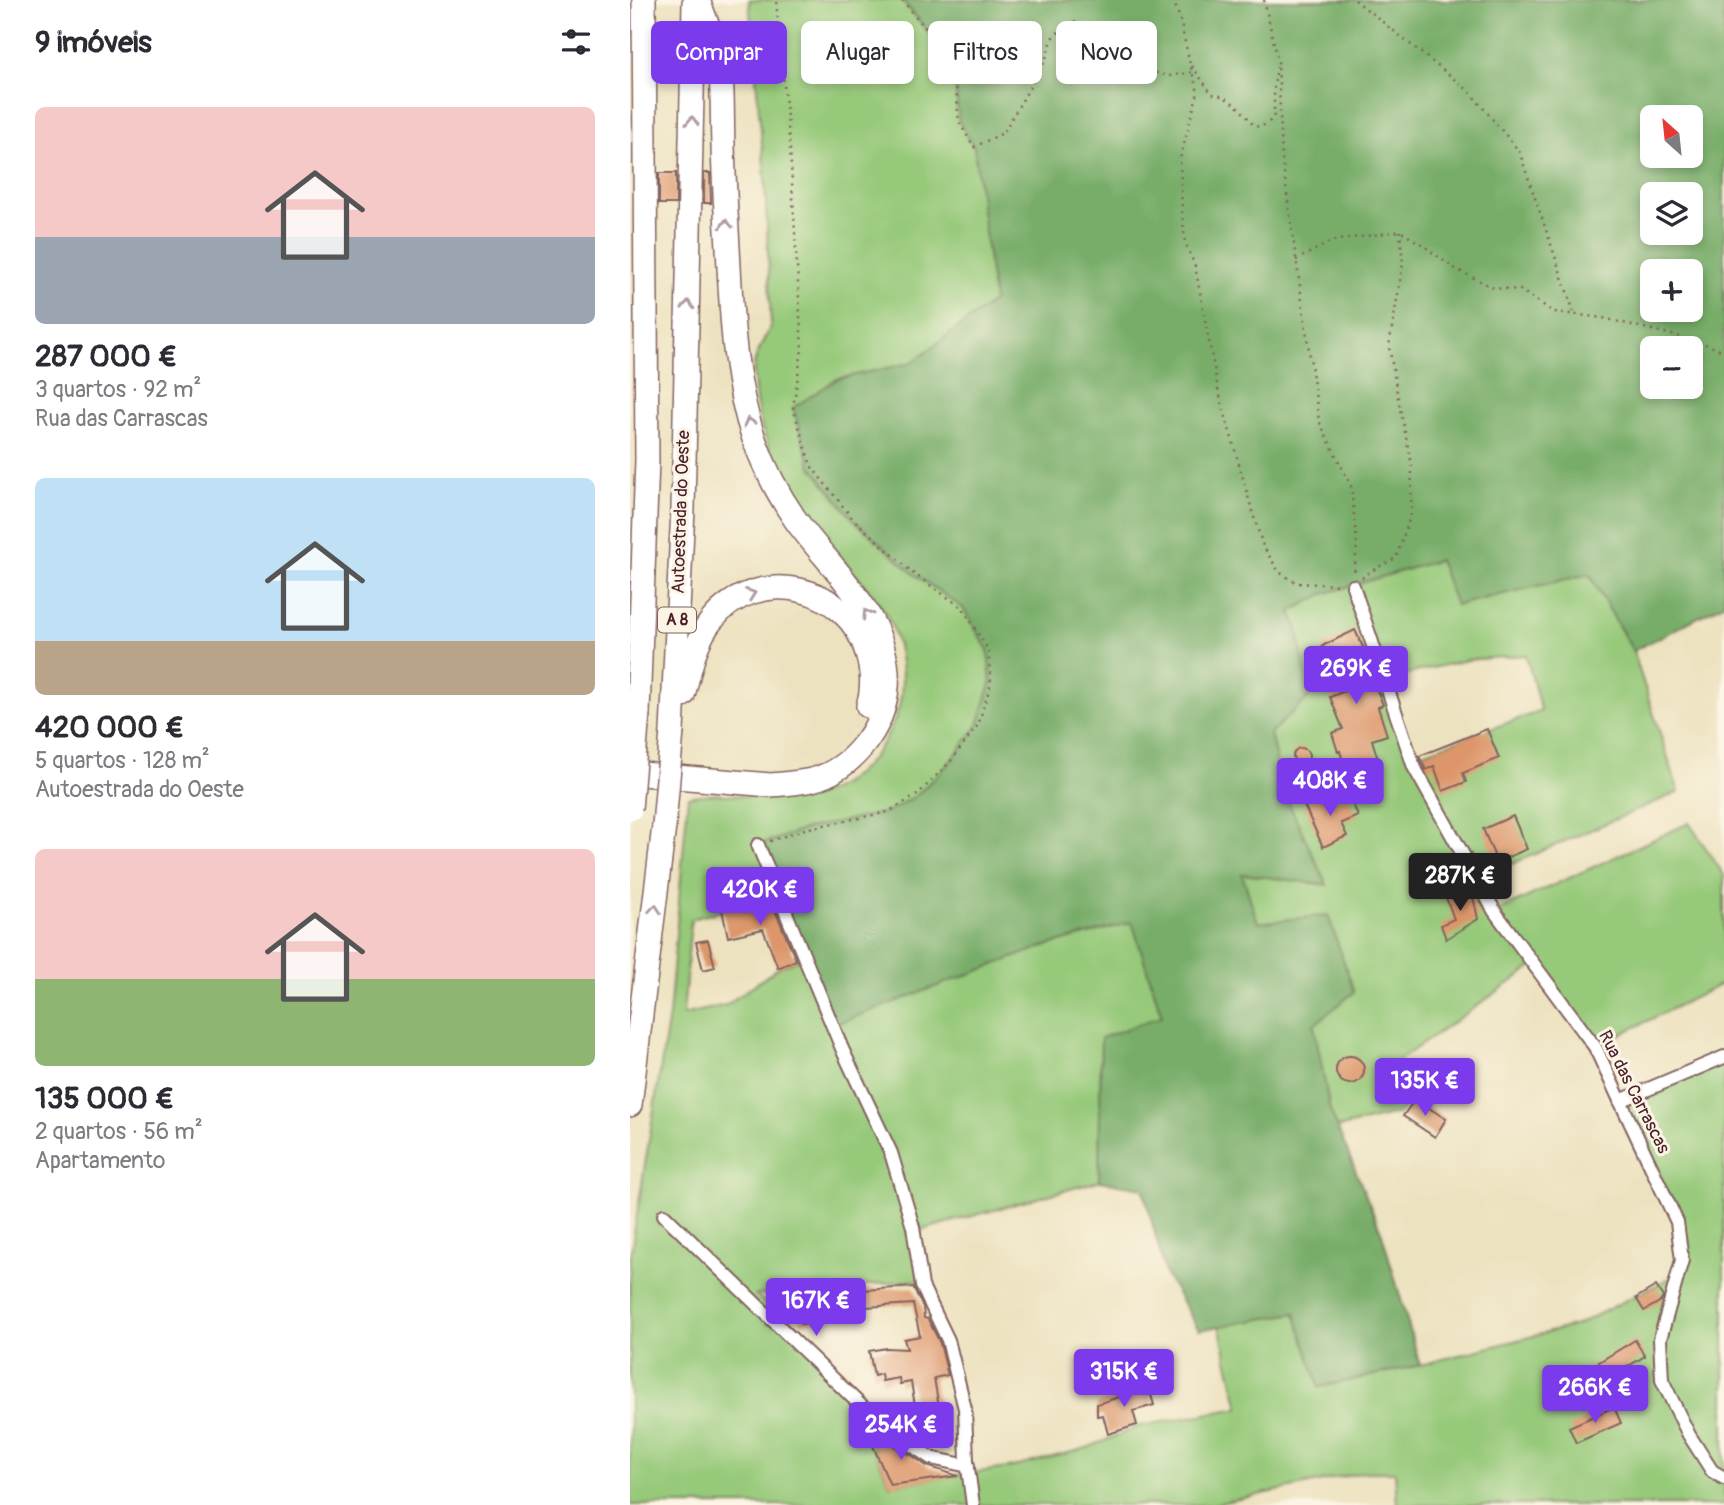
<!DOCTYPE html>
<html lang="pt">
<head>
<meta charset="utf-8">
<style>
  body { margin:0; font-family:Pangolin,sans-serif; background:#f7f7f7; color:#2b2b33; height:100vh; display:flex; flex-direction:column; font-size:26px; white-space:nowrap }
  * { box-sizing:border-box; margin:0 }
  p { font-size:23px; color:#7c7c81 }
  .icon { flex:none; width:38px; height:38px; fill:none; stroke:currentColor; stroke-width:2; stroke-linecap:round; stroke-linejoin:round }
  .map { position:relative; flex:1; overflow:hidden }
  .drawer { display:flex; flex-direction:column; background:#fff; width:630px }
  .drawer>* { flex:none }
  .hud { position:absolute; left:21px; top:21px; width:665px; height:63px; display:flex; gap:14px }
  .needle { width:46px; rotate:333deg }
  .buttons { position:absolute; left:1010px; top:105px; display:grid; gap:14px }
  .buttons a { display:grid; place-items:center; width:63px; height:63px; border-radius:10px; background:#fff; box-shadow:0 4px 10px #0003; font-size:35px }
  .price { position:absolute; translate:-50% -60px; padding:0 16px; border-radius:7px; background:#7c3aed; color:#fff; font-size:23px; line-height:46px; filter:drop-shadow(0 2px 4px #0008) }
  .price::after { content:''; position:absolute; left:50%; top:42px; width:21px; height:16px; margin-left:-10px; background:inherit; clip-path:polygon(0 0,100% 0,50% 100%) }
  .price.current { background:#222; color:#fff }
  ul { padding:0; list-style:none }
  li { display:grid; align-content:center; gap:14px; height:371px; padding:0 35px }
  li span { display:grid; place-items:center; height:217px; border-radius:10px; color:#555 }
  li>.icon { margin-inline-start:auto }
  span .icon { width:126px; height:126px; fill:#fffc; stroke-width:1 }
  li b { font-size:30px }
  h2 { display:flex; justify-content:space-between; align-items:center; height:84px; padding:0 35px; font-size:30px }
  .pill { padding:0 24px; border-radius:10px; background:#fff; box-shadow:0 4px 10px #0003; font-size:24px; line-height:63px }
  .pill.current { background:#7c3aed; color:#fff }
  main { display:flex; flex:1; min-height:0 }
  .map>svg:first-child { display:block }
  .green { fill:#96c979; stroke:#707452; stroke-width:2; fill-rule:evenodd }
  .forest { fill:#78ad69; stroke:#61664a; stroke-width:2; fill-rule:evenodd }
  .building { fill:#dd966a }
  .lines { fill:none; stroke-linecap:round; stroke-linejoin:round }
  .street-casing { stroke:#83635f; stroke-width:16 }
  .highway-casing { stroke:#83635f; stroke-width:26 }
  .path { stroke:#83635f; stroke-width:2.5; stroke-dasharray:2 5; stroke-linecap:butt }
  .street { stroke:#fff; stroke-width:12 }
  .highway { stroke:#fff; stroke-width:23 }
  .highway-bridge-casing { stroke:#83635f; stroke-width:26; stroke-linecap:butt }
  .highway-bridge { stroke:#fff; stroke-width:23 }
  .oneway { stroke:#ae9aa0 }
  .labels { text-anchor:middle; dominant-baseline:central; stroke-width:6; stroke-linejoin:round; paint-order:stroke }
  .shield { fill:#fcf5e5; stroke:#7f5f63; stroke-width:2 }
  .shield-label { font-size:16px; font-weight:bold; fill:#4a1f2b }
  .street-label { font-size:18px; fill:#4a1f2b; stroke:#fcf5e5 }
</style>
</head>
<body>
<main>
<section class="drawer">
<h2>9 imóveis<svg class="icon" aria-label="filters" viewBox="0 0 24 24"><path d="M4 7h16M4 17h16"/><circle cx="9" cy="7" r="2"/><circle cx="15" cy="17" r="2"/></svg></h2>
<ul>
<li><span style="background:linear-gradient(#f6c9c9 60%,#9aa5b1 0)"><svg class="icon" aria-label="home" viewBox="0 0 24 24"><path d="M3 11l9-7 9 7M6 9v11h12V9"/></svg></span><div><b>287 000 €</b><p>3 quartos · 92 m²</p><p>Rua das Carrascas</p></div></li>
<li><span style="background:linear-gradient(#bfe0f5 75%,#b9a48a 0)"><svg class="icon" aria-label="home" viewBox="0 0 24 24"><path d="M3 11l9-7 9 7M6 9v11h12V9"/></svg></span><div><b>420 000 €</b><p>5 quartos · 128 m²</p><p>Autoestrada do Oeste</p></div></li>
<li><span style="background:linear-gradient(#f6c9c9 60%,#8fb573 0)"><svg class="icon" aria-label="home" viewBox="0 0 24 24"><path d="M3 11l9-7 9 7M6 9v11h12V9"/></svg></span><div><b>135 000 €</b><p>2 quartos · 56 m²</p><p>Apartamento</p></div></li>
</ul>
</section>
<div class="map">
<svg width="1094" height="1505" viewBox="0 0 1094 1505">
  <rect width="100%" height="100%" fill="#fcf5e5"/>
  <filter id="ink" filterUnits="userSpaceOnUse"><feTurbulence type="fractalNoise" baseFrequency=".0143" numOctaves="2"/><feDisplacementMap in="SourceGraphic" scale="14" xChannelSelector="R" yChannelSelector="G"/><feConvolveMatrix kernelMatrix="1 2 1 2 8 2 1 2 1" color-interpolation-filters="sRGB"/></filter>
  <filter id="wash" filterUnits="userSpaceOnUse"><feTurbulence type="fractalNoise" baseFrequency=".00686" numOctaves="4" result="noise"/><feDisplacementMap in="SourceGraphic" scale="28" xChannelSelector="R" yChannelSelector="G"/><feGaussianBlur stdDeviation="1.57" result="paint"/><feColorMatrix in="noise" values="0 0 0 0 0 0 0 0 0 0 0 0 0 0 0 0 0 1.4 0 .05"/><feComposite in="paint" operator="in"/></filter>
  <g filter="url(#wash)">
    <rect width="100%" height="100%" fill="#ede2c0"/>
    <g class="green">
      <path d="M119,0h152l38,44 16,36 4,42 15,25 20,154 -83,62 -74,16 -26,87 42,53 61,55 49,34 25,42 3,34 -13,41 -28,37 -33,33 -29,17 -82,17 -48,16 17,52 -84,22 -8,96 43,-10 52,-37 19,-8 245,-13 90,-26 30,96 -61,22 -2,142 -185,51 8,48 -166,15 15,13 73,74 46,103 124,-18 73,-19 53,-22 99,-18 -20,-82 77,-13 23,74 101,-22 157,-40 101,-51 -1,-52 -57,-121 104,-44v448h-327l-2,-33h-30l-154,33h-581v-247l39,-242 19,-219c46,-10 95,13 141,-6 26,-11 47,-33 59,-58 3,-6 7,-13 9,-19 9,-28 5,-61 -5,-88 -8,-21 -33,-46 -47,-64 -40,-49 -85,-105 -90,-171 0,-8 -2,-18 -1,-26 3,-14 10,-26 17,-39l-6,-149z"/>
      <path d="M809,560l17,45 133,-31 44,77 46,141 -202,87 18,33 194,-89 35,52v108l-129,64 -61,-81 -149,104 28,25 -14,18 -62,15 -7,-17 -17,-86 41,-33 -26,-77 -70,8 -16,-49 84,10 -43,-93 -13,-58 39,-36 -11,-67 -7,-19 32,-17zM896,655l15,56 -130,46 -26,-78 82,-19z"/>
    </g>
    <path class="forest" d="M272,0h822v604l-91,47 -44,-77 -133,31 -17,-45 -116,34 -32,17 7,19 11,67 -39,36 13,58 44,94 -85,-11 16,49 70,-8 26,77 -40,33 16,85 52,124 38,131 -101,22 -24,-74 -96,17 -33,-55 -23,-87 -44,-7 2,-143 61,-22 -30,-94 -90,25 -209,78 -75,-180 48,-16 82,-17 29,-17 33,-33 28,-37 13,-41 -3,-34 -25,-42 -49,-34 -61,-55 -42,-53 -18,-58 44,-29 74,-16 83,-62 -20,-154 -15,-25 -4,-42 -16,-36zM1022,117h38v39h-38zM1022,194h38v39h-38zM1022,271h38v39h-38zM1022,348h38v39h-38z"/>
    <g id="blocks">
      <g class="building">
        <rect x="29" y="173" width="17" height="31"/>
        <path d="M74,173h6l1,30h-7z"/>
        <path d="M725,630l12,26 3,8 -3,2 16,39 -5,2 9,28 -15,5 9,29 -33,10 -8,-28 -2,1 -6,-19 11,-4 -13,-32 15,-6 -23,-45z"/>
        <path d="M857,729l12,29 -36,15 3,9 -23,9 -9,-25 -8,4 -7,-14z"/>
        <circle cx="671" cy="756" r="8"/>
        <path d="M694,794l4,11 21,-9 9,20 -17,7 6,13 -24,11 -20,-44z"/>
        <path d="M883,816l14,33 -30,13 -14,-33z"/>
        <path d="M842,892l6,27 -32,20 -5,-14 13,-6 -9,-24z"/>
        <path d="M140,898l26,62 -18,8 -15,-39 -35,8 -6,-27z"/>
        <path d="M78,940l7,27 -12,3 -7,-28z"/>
        <circle cx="720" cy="1070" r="14"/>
        <path d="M785,1099l31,20 -11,18 -32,-21z"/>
        <path d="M1026,1286l7,11 -2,4 -17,10 -8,-13z"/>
        <path d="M283,1287l10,20 1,11 4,1 12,24 8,32 -14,3 7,41 -23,4 -7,-41 -11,2 -1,-6 -17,3 -1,-7 -7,2 -5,-25 17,-3 21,1 -3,-10 16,-3 -7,-32 -64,4 -1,-3 -23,4 1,10 -25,5 -3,-14 10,-2 -3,-18 25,-2v4z"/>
        <path d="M1005,1340l10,16 -63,38 -9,-16z"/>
        <path d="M490,1360l4,15 -40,12 -5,-15z"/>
        <path d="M518,1385l6,20 -21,6 4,14 -29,9 -5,-19 -6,1v-12l29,-9 -1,-3z"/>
        <path d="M984,1407l7,16 -45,20 -7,-16z"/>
        <path d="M230,1416l37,32 14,7 16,11 31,10 -68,9z"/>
      </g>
    </g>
  </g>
  <g filter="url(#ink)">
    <use href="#blocks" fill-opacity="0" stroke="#83635f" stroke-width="2"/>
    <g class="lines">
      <defs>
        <g id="street">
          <path d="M723,586l61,181 81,145 100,135 82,175 5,38 -22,79 2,41 27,55 23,36 12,7"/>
          <path d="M128,845l85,206 48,102 22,74 9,59 26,54 17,69 2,52 6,44"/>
          <path d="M990,1101l104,-44"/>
          <path d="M34,1215l215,208 52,35 37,8"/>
        </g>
        <g id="highway">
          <path d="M53,695c7,-25 12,-55 29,-75 46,-56 136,-35 155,33 5,17 7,35 1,53"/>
          <path d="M8,713l9,-253 -3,-460"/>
          <path d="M42,731l11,-222 11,-506"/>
          <path d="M0,773l140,12c14,-1 28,-2 42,-5 41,-11 72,-52 75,-93 5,-69 -56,-117 -92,-168 -17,-25 -31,-52 -41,-80 -19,-55 -22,-115 -25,-172 -2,-41 -5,-81 -6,-122 -1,-23 0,-46 -2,-69 -3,-26 -14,-52 -23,-76"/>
          <path d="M0,1105l34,-279"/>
        </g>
      </defs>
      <use href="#street" class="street-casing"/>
      <use href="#highway" class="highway-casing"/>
      <g class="path">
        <path d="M272,0l37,44 16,36 4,42 15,25 29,-14 42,-72 8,-24 19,-16 19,8 25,18 24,22 29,7 23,-4"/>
        <path d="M543,0l6,16 13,56 6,20 -18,67 2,52 3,31 10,24 23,123 35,125 10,32 16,26 18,11 43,2"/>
        <path d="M634,0l14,61 4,98 37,262 32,65 6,59 -3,30"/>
        <path d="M725,0l114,91 50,60 56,164"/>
        <path d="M562,66l20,28c18,2 32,18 42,32l7,1 9,-6 4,-6v-28l3,-20"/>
        <path d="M666,260l36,-19 68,-10 23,14 29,22 42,21 26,2 34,22 49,6 98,24 23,10"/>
        <path d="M732,578l9,-7 25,-13 15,-44 1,-48 -13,-62 -10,-58 14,-82 -3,-33"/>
        <path d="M140,841l35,-12 83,-17 29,-17 33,-33 28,-37 13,-41 -3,-34 -25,-42 -49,-34 -61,-55 -42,-53 -18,-58 9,-59 -12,-200 -14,-149"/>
      </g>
      <use href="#street" class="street"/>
      <use href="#highway" class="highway"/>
      <defs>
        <g id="highway-bridge">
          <path d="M0,809l8,-96"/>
          <path d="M34,826l8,-95"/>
        </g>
      </defs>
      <use href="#highway-bridge" class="highway-bridge-casing"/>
      <use href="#highway-bridge" class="highway-bridge"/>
    </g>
    <defs><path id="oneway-chevron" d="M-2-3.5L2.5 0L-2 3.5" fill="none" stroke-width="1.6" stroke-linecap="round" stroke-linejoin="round" transform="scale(1.75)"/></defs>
    <g class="oneway">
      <use href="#oneway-chevron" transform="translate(62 121) rotate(-89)"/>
      <use href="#oneway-chevron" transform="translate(96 224) rotate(-93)"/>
      <use href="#oneway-chevron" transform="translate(58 305) rotate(-88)"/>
      <use href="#oneway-chevron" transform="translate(119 422) rotate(-106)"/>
      <use href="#oneway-chevron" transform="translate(121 594) rotate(-20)"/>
      <use href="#oneway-chevron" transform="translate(237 614) rotate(-121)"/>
      <use href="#oneway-chevron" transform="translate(25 909) rotate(-84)"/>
    </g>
  </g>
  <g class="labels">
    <rect class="shield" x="28" y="607.5" width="38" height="25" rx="5"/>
    <g class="shield-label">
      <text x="47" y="620">A 8</text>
    </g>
    <g class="street-label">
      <text transform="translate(51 512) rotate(-88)">Autoestrada do Oeste</text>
      <text transform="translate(1004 1092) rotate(63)">Rua das Carrascas</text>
    </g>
  </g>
</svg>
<div class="buttons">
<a><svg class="needle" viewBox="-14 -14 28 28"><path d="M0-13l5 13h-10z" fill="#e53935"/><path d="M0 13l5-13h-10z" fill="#7c7c81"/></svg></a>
<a><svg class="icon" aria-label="layers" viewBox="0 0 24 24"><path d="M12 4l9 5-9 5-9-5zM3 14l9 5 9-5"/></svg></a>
<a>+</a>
<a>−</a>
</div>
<b class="price" style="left:726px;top:706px">269K €</b>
<b class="price" style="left:700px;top:818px">408K €</b>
<b class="price current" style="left:830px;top:913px">287K €</b>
<b class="price" style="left:130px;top:927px">420K €</b>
<b class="price" style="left:795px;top:1118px">135K €</b>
<b class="price" style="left:186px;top:1338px">167K €</b>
<b class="price" style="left:494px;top:1409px">315K €</b>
<b class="price" style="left:965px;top:1425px">266K €</b>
<b class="price" style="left:271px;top:1462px">254K €</b>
<div class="hud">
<a class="pill current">Comprar</a>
<a class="pill">Alugar</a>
<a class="pill">Filtros</a>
<a class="pill">Novo</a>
</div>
</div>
</main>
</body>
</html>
